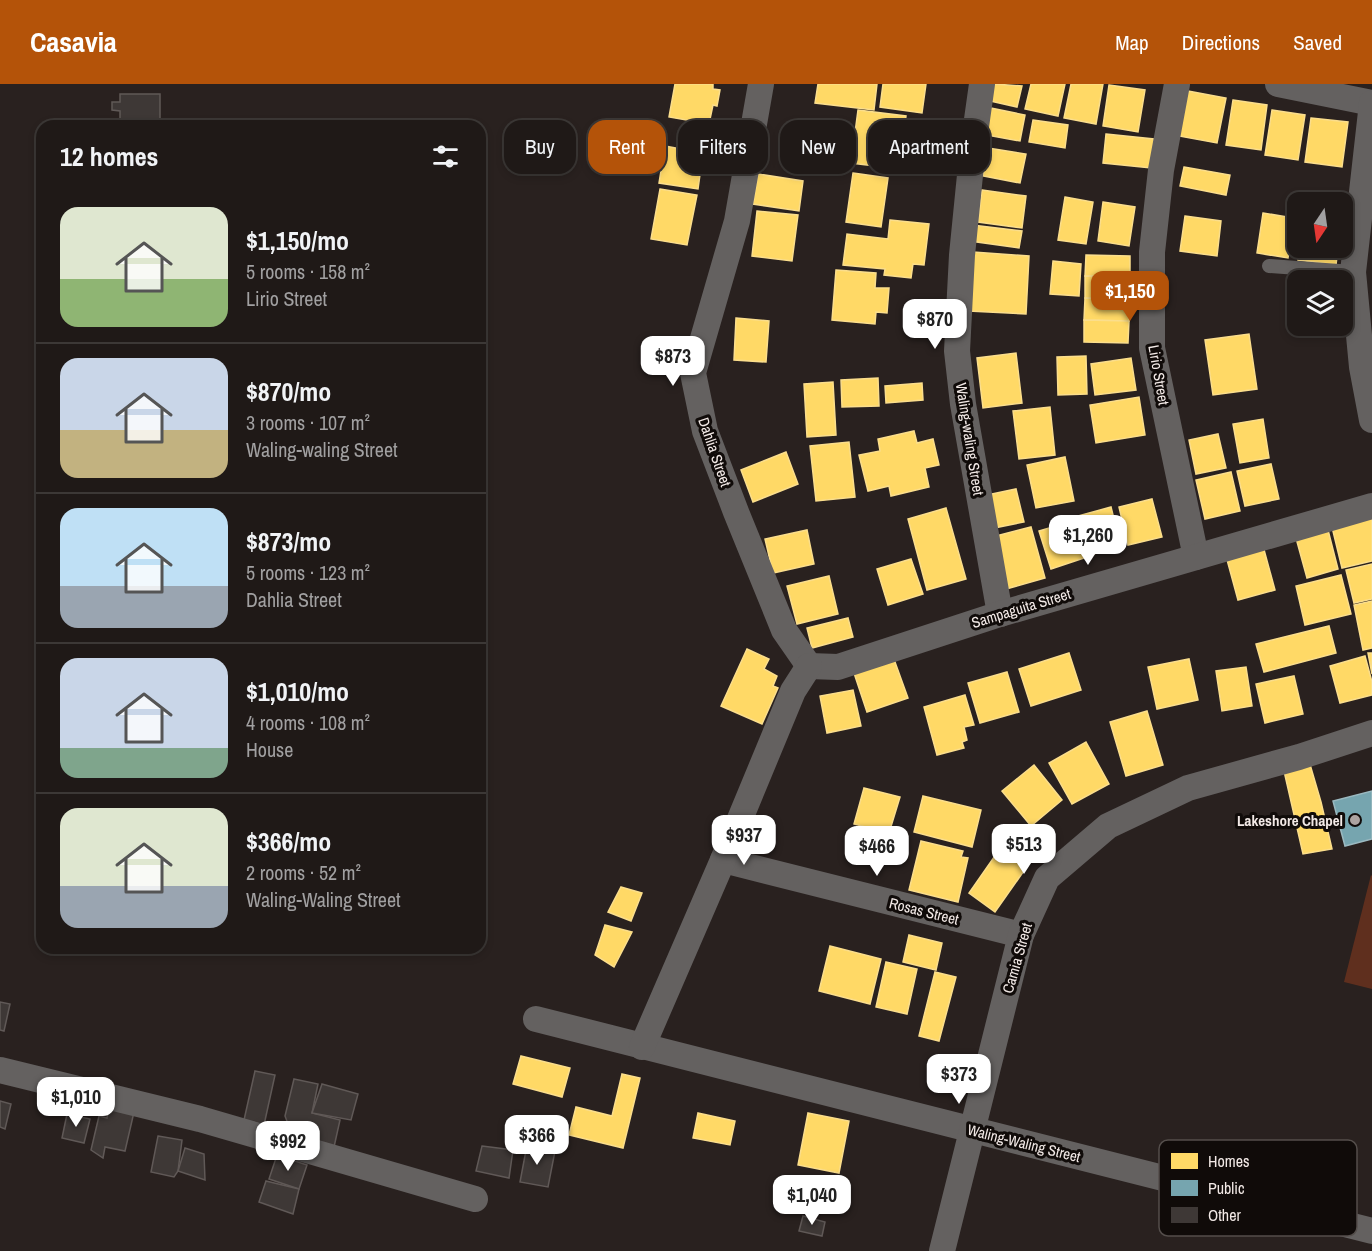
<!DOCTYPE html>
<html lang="en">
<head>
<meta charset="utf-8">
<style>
  body { margin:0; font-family:"Archivo Narrow",sans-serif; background:#272220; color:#f1f3f6; height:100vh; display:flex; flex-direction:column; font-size:22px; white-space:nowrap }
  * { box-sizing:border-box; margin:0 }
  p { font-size:20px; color:#a1a0a1 }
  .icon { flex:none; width:33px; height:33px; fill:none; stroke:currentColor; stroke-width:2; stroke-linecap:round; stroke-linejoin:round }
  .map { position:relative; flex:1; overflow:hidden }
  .side { position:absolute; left:36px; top:36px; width:450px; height:834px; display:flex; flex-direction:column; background:#1f1917; border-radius:18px; box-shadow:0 3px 9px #0003,0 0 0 2px #3c3836 }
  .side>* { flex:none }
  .banner { position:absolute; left:504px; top:36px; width:570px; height:54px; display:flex; gap:12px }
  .needle { width:39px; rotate:193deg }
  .controls { position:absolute; left:1287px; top:108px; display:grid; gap:12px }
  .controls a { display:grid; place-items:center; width:66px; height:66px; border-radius:12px; background:#1f1917; box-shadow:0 3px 9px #0003,0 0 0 2px #3c3836; font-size:30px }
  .price { position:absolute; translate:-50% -51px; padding:0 14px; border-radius:12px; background:#fff; color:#222; font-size:20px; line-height:39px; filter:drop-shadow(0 2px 3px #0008) }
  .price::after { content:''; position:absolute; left:50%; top:36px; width:18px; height:14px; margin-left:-9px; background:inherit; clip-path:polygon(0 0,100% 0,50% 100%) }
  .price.current { background:#b45309; color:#fff }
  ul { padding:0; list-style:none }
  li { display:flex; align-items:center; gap:18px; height:150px; padding:0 24px }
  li+li { border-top:2px solid #3c3836 }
  li span { display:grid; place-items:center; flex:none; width:168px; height:120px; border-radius:18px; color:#555 }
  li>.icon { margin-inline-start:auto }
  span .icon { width:72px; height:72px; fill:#fffc; stroke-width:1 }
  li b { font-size:26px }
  h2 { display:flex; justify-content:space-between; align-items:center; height:72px; padding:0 24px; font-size:26px }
  .tag { padding:0 21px; border-radius:18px; background:#1f1917; box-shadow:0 3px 9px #0003,0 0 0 2px #3c3836; font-size:21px; line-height:54px }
  .tag.current { background:#b45309; color:#fff }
  header { display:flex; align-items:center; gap:36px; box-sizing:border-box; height:84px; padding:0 30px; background:#b45309; color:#fff }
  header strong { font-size:28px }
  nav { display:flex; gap:33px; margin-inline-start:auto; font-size:21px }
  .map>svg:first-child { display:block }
  .green { fill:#5f2f1e }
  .homes { fill:#ffd966; stroke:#fbde8c; stroke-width:1.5 }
  .public { fill:#76a5af; stroke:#9bb9c0; stroke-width:1.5 }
  .building { fill:#3e3836; stroke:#605957; stroke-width:1.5 }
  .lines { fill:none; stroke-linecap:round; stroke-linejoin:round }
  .lane { stroke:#646160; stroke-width:14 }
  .street { stroke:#646160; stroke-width:26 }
  .poi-dot { fill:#aca3a0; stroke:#100b09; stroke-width:2 }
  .labels { text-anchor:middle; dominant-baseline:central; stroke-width:6; stroke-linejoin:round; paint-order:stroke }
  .street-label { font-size:15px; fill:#f2e9e6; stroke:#100b09 }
  .poi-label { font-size:15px; font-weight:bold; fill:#f2e9e6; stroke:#100b09; text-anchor:end }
  .key { fill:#100b09; stroke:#544e4b; stroke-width:1.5 }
  .key-label { font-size:16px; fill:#f2e9e6 }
</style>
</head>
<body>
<header>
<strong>Casavia</strong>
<nav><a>Map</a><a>Directions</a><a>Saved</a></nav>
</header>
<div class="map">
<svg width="1372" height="1167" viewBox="0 0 1372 1167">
  <rect width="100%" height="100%" fill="#29211f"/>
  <path class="green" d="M1371,791l1,1v113l-28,-7z"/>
  <g class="homes">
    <path d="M675,0h38v5l7,1 -3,16 -4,-1 -4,19 -40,-7z"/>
    <path d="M818,0h59l-3,26 -59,-7z"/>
    <path d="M883,0h43l-4,29 -42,-6z"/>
    <path d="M994,0l28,2 -5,21 -27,-6z"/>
    <path d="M1031,0h34l-7,32 -33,-7z"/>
    <path d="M1071,0h32l-7,40 -32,-6z"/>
    <path d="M1109,1l36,5 -7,42 -35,-6z"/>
    <path d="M1188,7l38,7 -9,45 -38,-7z"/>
    <path d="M1233,16l34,5 -6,45 -35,-5z"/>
    <path d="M986,23l39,8 -5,26 -39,-7z"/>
    <path d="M858,26l48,6 -3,23 33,4 -4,30 -81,-10z"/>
    <path d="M1272,26l33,5 -7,45 -33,-5z"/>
    <path d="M1311,34l37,4 -6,45 -37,-5z"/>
    <path d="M1033,36l35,5 -3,23 -36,-6z"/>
    <path d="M1106,50l48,5 -3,29 -48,-5z"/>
    <path d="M665,62l38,7 -5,36 -39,-6z"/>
    <path d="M988,64l38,6 -6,29 -37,-7z"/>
    <path d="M1184,83l46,8 -4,20 -46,-9z"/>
    <path d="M853,89l35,5 -7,49 -35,-5z"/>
    <path d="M758,90l45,7 -4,30 -46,-7z"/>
    <path d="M660,105l37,6 -10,50 -36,-6z"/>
    <path d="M982,106l44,6 -4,32 -44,-6z"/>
    <path d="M1065,113l28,5 -7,42 -28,-4z"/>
    <path d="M1103,118l32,5 -6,39 -31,-5z"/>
    <path d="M757,127l41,4 -6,46 -40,-5z"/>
    <path d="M1263,129l31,5 -6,40 -31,-5z"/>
    <path d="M1185,132l36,5 -4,35 -37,-5z"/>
    <path d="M890,136l39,4 -5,41 -11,-1 -2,14 -27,-3 1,-6 -42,-4 4,-31 41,5z"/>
    <path d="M972,141l50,6 -3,17 -49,-7z"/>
    <path d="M1299,164h39l-2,17 -38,-5z"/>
    <path d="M973,168l56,4 -3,58 -57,-3z"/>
    <path d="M1086,171l44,1v21l-45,-1z"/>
    <path d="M1053,177l28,3 -2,32 -29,-2z"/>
    <path d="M836,186l40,3 -1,15h14l-2,25 -11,-1 -1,12 -43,-4z"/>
    <path d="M1085,192l45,1 -1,22 -44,-1z"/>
    <path d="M1289,209h9v33h28v5l-35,2z"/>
    <path d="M1085,214l44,1v22l-45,-1z"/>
    <path d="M736,234l33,3 -3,41 -32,-2z"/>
    <path d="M1084,236l45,1 -1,22 -44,-1z"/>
    <path d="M1249,250l8,55 -44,6 -8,-55z"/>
    <path d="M1016,269l6,50 -39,5 -6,-50z"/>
    <path d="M1086,272l1,38 -29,1 -1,-38z"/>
    <path d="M1131,274l5,32 -41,5 -4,-31z"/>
    <path d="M878,294l1,28 -37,1 -1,-27z"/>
    <path d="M833,298l3,53 -29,2 -3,-53z"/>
    <path d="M922,299l1,17 -37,3 -1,-17z"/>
    <path d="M1139,313l6,38 -49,8 -6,-38z"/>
    <path d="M1050,323l5,48 -36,4 -6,-48z"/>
    <path d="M1263,335l6,39 -29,5 -7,-39z"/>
    <path d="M914,347l3,12 16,-4 6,26 -14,3 4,19 -38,9 -2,-10 -21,5 -9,-36 21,-4 -2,-12z"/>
    <path d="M1218,350l8,34 -30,6 -7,-34z"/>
    <path d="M849,358l6,55 -39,4 -6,-55z"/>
    <path d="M786,368l12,32 -45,18 -12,-32z"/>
    <path d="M1065,373l9,44 -38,7 -9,-43z"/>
    <path d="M1271,380l8,35 -34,7 -8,-35z"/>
    <path d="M1231,388l9,39 -35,8 -9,-39z"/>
    <path d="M1016,405l8,33 -35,7 -7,-33z"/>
    <path d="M1152,415l10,38 -34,8 -9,-38z"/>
    <path d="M1111,423l10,40 -32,8 -11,-39z"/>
    <path d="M946,424l20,71 -39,11 -19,-71z"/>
    <path d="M1372,434v43l-30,7 -10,-41z"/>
    <path d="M1073,437l11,37 -33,11 -12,-38z"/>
    <path d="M1031,443l14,51 -39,11 -14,-52z"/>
    <path d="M807,446l7,34 -41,9 -8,-34z"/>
    <path d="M1328,446l10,39 -31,9 -11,-40z"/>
    <path d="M1263,462l12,44 -37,10 -12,-44z"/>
    <path d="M911,475l12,35 -35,11 -11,-36z"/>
    <path d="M1372,480v35l-18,4 -8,-33z"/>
    <path d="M1341,491l10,39 -46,11 -9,-39z"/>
    <path d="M829,492l9,38 -41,10 -10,-38z"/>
    <path d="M1372,517v47l-9,2 -9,-45z"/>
    <path d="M848,534l5,19 -41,11 -5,-20z"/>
    <path d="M1329,542l7,27 -72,19 -8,-28z"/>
    <path d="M747,565l22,10 -5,10 13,7 -4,10 5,2 -16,36 -41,-18z"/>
    <path d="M891,567l17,47 -41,14 -16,-48z"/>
    <path d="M1069,569l12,37 -50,16 -12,-37z"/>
    <path d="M1368,569h4v21z"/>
    <path d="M1365,572l7,26v13l-32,8 -10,-37z"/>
    <path d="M1189,575l9,41 -41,9 -9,-42z"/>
    <path d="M1246,583l6,39 -30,5 -6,-40z"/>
    <path d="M1007,588l12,40 -39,11 -12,-40z"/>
    <path d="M1294,592l9,38 -38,9 -9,-39z"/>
    <path d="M853,606l8,36 -34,7 -7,-37z"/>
    <path d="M965,611l9,30 -10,2 3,13 -5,2 2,6 -27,7 -13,-48z"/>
    <path d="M1147,627l16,54 -37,11 -16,-54z"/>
    <path d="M1086,658l23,42 -37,20 -23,-41z"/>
    <path d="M1309,677l12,41 11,47 -29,5 -19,-83z"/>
    <path d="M1034,681l28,35 -31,26 -29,-35z"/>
    <path d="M864,704l36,9 -11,36 -35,-9z"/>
    <path d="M923,712l58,14 -9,37 -58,-15z"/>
    <path d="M1006,756l27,18 -38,54 -26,-19z"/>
    <path d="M921,757l42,10 -2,6 7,1 -10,44 -49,-12z"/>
    <path d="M621,803l21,6 -11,28 -23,-9z"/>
    <path d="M605,841l27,7 -18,35 -19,-12z"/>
    <path d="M909,851l33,8 -6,27 -33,-8z"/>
    <path d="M830,862l51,13 -11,45 -51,-13z"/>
    <path d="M886,878l31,7 -10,45 -31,-7z"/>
    <path d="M935,888l21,5 -17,64 -20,-5z"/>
    <path d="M521,972l49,12 -8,29 -49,-13z"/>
    <path d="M622,990l18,4 -17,70 -54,-13 7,-28 36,9z"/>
    <path d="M698,1029l37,8 -5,24 -37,-7z"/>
    <path d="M808,1029l41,8 -10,52 -41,-8z"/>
  </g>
  <path class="public" d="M1372,707v48l-27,7 -12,-45z"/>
  <g class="building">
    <path d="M120,10h40v26h-40v-9l-8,-1v-8h8z"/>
    <path d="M0,918l10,2 -6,27 -4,-1z"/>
    <path d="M255,987l20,4 -11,50 -20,-5z"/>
    <path d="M294,995l24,5 -6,29 28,7 -6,27 -41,-10 -8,-21z"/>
    <path d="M322,1000l36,10 -7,26 -39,-7z"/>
    <path d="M0,1017l11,3 -6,25 -5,-2z"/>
    <path d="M109,1023l25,5 -9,39 -20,-4 -2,11 -12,-8 8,-34 8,2z"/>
    <path d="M67,1030l23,5 -6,24 -22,-5z"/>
    <path d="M158,1052l24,4 -4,31 -4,6 -23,-5z"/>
    <path d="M527,1061l28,6 -7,36 -28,-5z"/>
    <path d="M482,1062l31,4 -4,28 -33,-7z"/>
    <path d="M185,1064l19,6 1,26 -27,-9z"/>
    <path d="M277,1071l30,10 -8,24 -30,-10z"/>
    <path d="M266,1097l33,8 -6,25 -34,-12z"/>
    <path d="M803,1132l22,6 -3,14 -23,-5z"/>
  </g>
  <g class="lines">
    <path class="lane" d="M1269,182l84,6"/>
    <g class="street">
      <path d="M761,0l-24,137 -44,152 12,58 31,81 48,118 25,36"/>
      <path d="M982,0l-10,71 -10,100 -5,96 6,53 37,210"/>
      <path d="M1177,0l-16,86 -9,82v96l44,209"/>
      <path d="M1278,0l94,19"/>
      <path d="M1372,19l-19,169 9,95 10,53"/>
      <path d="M809,582l29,1 162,-53 372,-108"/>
      <path d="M723,776l298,75"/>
      <path d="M536,935l836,212"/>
      <path d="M642,963l81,-187 70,-169 16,-25"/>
      <path d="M0,986l200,49 275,80"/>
      <path d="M942,1167l79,-316 26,-57 61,-52 80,-38 111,-31 73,-24"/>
    </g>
  </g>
  <circle class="poi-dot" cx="1355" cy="736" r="6"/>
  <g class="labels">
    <g class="street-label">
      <text transform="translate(1159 291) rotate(80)">Lirio Street</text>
      <text transform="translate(970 355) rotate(81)">Waling-waling Street</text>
      <text transform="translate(715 368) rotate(71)">Dahlia Street</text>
      <text transform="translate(1021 524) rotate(-17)">Sampaguita Street</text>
      <text transform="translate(924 827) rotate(14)">Rosas Street</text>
      <text transform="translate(1017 874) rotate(-74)">Camia Street</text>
      <text transform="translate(1024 1059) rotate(14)">Waling-Waling Street</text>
    </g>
    <g class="poi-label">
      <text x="1343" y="736">Lakeshore Chapel</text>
    </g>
  </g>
  <rect x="1159" y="1056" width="198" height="96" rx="9" class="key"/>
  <rect x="1171" y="1069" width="27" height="16" fill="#ffd966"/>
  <rect x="1171" y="1096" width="27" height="16" fill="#76a5af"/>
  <rect x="1171" y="1123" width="27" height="16" fill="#3e3836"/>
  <g class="key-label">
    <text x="1208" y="1083">Homes</text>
    <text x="1208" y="1110">Public</text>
    <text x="1208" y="1137">Other</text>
  </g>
</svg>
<div class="controls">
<a><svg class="needle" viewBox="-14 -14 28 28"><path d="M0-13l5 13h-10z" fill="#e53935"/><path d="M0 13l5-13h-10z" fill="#a1a0a1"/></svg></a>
<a><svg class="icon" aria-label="layers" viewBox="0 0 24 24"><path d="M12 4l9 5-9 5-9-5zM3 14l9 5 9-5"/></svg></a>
</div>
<b class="price current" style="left:1130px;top:238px">$1,150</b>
<b class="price" style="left:935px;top:266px">$870</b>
<b class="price" style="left:673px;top:303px">$873</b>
<b class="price" style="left:1088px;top:482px">$1,260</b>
<b class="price" style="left:744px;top:782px">$937</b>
<b class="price" style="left:1024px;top:791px">$513</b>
<b class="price" style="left:877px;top:793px">$466</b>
<b class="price" style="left:959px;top:1021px">$373</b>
<b class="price" style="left:76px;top:1044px">$1,010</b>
<b class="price" style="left:537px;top:1082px">$366</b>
<b class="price" style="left:288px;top:1088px">$992</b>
<b class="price" style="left:812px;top:1142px">$1,040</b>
<div class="banner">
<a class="tag">Buy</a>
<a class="tag current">Rent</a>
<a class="tag">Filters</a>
<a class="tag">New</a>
<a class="tag">Apartment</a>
</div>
<section class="side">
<h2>12 homes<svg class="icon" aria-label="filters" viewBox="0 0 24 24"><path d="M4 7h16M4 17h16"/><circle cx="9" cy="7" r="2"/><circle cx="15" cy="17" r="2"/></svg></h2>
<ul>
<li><span style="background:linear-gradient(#dfe7d0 60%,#8fb573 0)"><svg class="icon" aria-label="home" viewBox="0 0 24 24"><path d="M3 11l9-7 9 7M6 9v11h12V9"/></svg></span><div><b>$1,150/mo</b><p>5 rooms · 158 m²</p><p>Lirio Street</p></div></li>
<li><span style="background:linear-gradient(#c9d6e8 60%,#c2b280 0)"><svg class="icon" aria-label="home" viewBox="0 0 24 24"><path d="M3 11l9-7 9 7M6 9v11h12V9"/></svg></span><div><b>$870/mo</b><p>3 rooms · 107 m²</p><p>Waling-waling Street</p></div></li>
<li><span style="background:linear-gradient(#bfe0f5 65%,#9aa5b1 0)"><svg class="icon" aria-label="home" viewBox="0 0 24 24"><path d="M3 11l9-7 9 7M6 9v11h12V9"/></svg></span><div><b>$873/mo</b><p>5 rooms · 123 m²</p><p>Dahlia Street</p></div></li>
<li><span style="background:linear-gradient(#c9d6e8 75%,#7fa58c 0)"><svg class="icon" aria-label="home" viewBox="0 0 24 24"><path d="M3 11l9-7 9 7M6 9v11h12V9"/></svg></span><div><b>$1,010/mo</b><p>4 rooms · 108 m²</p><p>House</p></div></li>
<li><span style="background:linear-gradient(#dfe7d0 65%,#9aa5b1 0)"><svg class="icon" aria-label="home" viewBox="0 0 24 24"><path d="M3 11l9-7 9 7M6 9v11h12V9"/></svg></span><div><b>$366/mo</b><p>2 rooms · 52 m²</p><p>Waling-Waling Street</p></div></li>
</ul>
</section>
</div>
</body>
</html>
